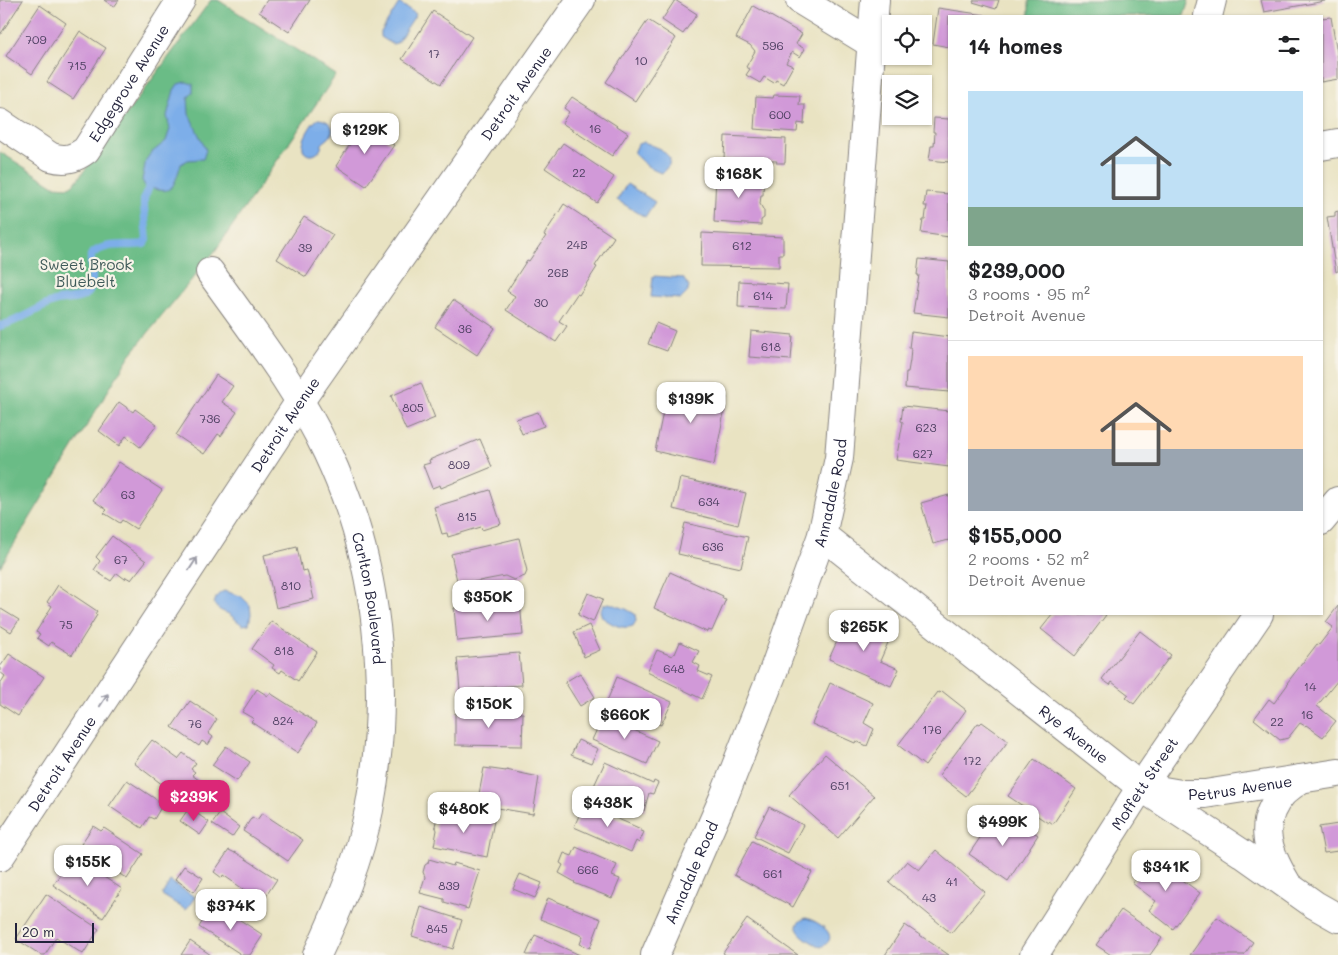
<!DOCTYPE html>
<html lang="en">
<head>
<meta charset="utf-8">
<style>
  body { margin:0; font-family:Mali,sans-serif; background:#f2f2f2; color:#202124; height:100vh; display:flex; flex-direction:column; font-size:19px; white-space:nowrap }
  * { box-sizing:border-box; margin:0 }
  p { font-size:16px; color:#757577 }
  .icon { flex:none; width:28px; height:28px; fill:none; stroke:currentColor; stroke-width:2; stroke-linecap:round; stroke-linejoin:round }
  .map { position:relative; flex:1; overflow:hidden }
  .drawer { position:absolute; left:948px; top:15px; width:375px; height:600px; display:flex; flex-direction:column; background:#fff; border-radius:0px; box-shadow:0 1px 4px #0004 }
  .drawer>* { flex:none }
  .fabs { position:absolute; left:882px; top:15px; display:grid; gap:10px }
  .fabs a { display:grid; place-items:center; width:50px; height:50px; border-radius:0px; background:#fff; box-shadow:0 1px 4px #0004; font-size:25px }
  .scale { position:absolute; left:15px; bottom:12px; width:79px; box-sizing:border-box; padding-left:5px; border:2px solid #22223b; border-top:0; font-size:14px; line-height:18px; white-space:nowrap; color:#22223b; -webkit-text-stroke:4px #f7f3e8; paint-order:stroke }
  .price { position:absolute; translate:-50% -42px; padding:0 11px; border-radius:10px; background:#fff; color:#222; font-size:16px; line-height:32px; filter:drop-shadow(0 1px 2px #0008) }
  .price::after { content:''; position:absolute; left:50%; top:30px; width:15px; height:11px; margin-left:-8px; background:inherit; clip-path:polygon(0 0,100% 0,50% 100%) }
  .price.selected { background:#db2777; color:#fff }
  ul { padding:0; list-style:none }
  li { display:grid; align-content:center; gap:10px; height:265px; padding:0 20px }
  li+li { border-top:1px solid #e0e0e0 }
  li span { display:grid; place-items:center; height:155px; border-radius:0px; color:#555 }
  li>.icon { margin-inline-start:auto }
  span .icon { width:90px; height:90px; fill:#fffc; stroke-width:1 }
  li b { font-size:21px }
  h2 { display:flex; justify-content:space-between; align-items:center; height:60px; padding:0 20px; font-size:21px }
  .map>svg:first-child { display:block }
  .forest { fill:#6bbc86; stroke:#466f60 }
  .water { fill:#7daee9; stroke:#506892 }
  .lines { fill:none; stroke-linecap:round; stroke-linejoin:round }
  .stream { stroke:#7daee9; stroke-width:8 }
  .building { fill:#d199d8 }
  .minor-casing { stroke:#86827e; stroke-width:30 }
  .minor { stroke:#fff; stroke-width:28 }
  .oneway { stroke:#9c9ca7 }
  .labels { text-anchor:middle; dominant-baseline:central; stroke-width:4.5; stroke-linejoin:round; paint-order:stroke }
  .number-label { font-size:12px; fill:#4e4062 }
  .street-label { font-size:15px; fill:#22223b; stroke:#f7f3e8 }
  .park-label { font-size:15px; fill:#3f5a59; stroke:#f7f3e8 }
</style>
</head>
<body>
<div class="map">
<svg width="1338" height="955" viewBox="0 0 1338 955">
  <rect width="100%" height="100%" fill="#f7f3e8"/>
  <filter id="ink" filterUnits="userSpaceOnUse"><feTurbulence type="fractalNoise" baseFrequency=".02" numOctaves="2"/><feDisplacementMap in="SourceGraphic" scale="10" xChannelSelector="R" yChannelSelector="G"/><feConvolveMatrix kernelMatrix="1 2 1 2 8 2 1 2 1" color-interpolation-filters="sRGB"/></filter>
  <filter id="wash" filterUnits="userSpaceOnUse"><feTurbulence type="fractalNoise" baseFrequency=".0096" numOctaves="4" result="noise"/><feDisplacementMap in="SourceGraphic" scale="20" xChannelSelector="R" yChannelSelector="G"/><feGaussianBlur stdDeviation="1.12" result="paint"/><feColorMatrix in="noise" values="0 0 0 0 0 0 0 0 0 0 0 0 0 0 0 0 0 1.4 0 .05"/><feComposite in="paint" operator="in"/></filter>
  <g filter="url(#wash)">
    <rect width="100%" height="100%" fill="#e9e3c2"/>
    <g class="forest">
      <path d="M211,0h7l118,75 -121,176 -85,104 -130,212v-415l54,34 15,1 6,-4z"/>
      <path d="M1029,0h160l-5,16h-155z"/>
    </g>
    <g class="water">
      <path d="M399,3l17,11 -19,29 -5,1 -11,-7v-5z"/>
      <path d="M186,82l7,2v8l-5,6 1,16 17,36 -3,9 -15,1 -7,4c-8,25 -8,32 -36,22l-3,-6 4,-20 4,-6 16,-13 4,-12 -3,-13 7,-26 4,-6z"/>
      <path d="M318,119c9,0 18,7 13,16 -2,4 -7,6 -9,9 -1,17 -31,16 -14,-13 3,-5 5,-9 10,-12z"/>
      <path d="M644,142l17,7 9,9 -1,7 -7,8c-10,-2 -22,-12 -28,-20l4,-9z"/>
      <path d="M627,184l28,18 -10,15 -28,-17z"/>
      <path d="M653,276l30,2 6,9 -2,6 -6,6 -30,-2z"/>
      <path d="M224,591l17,5 9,9 1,9 -2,10 -6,1c-5,-3 -10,-8 -14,-11 -7,-3 -10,-3 -15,-10 2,-7 3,-10 10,-13z"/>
      <path d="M609,603l17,6 9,5 1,7 -3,5c-11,4 -22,-2 -31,-9l-2,-6 3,-6z"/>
      <path d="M170,881l25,16 -9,13 -24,-15z"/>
      <path d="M806,918c12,3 37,19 15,29 -11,-5 -38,-20 -15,-29z"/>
    </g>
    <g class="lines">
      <path class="stream" d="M0,326c19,-5 35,-17 54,-24 10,-4 25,0 33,-9 9,-8 3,-27 4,-38 14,-14 35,-8 53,-11l3,-4 -3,-33v-9l5,-11"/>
    </g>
    <g id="blocks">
      <g class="building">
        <path d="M0,0h23l-23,35z"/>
        <path d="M104,0h15l-5,7z"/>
        <path d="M267,0h43l-21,32 -30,-20z"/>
        <path d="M675,0l22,14 -14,20 -21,-14z"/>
        <path d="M974,0h25l-3,9 -23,-7z"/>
        <path d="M1261,0h64v1l-61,11z"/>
        <path d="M40,5l26,18 -34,51 -26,-18z"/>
        <path d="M753,6l49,28 -6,10 9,5 -5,8 -8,-5 -6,11 7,3 -10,18 -7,-4 -2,3 -10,-6 -4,6 -14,-8 4,-6 -4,-2 9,-16 -5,-6 -14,-7z"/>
        <path d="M938,8l47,7 -1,1h-35v31l-16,-3z"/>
        <path d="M433,11l39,26 -31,47 -39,-25z"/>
        <path d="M1331,17l7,42v20l-17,3v-64z"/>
        <path d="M648,20l28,18 -41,63 -29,-19z"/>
        <path d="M80,31l26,17 -33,51 -26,-17z"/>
        <path d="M774,95l26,1 -1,9h6l-1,19 -6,-1 -1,9 -43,-3 2,-32 17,1z"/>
        <path d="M572,97l56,36 -16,23 -50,-33 7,-11 -5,-4z"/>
        <path d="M934,118l15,1v43l-20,-2 2,-14h3l1,-14h-2z"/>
        <path d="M363,124l31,21 -28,41 -30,-20z"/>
        <path d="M725,136l61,3 -1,24h-9l1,-2 -53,-2z"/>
        <path d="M563,143l51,34 -17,26 -52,-35z"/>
        <path d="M716,173l48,2 -1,20h-2l-1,9 4,7v7l-3,2v5l-47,-3z"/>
        <path d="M926,192l23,2v43l-28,-4 2,-13h2l1,-8 1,-6h-3z"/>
        <path d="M564,204l50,33 -19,29 2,1 -18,28 -2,-1 -18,27 8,5 -11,16 -50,-32 9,-14 -8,-5 20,-31 2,1 17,-25 -2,-1z"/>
        <path d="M1338,211v60l-2,1 -9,-55 8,-1v-4z"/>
        <path d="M304,217l29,18 -27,42 -29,-18z"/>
        <path d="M702,233l81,4v17h-4v13l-78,-1z"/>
        <path d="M919,259l30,3v55l-36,-4 6,-38h-2z"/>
        <path d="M739,281l49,3 -2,25 -48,-2z"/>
        <path d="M453,300l42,28 -18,27 -42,-28z"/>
        <path d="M656,323l19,8 -8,20 -19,-7z"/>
        <path d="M751,331l42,4 -2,25 -42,-3z"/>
        <path d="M911,332l38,5v55l-44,-4 1,-16h2l2,-12 1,-12h-2z"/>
        <path d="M216,375l17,11 -11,16 15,10 -16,24 -3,-2 -14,20 -28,-19z"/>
        <path d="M421,383l14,35 -29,12 -15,-34z"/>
        <path d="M669,383l58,14 -13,68 -59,-14z"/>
        <path d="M119,402l14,10 2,-3 22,16 -17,22 -14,-11 -7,10 -20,-15z"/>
        <path d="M903,406l46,5v56l-53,-7 7,-38 -2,-1z"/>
        <path d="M538,412l6,14 -22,8 -6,-15z"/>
        <path d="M480,439l12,28 -51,21 -1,-3 -8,3 -9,-23 7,-2 -1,-3z"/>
        <path d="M119,462l43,28 -26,39 -14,-9 -2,3 -16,-10 3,-3 -14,-10z"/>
        <path d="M680,478l66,15 -8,32 -65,-16z"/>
        <path d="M490,490l11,34 -19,6 -1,-3 -33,10 -1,-4 -5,1 -8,-27z"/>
        <path d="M949,495v45l-16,4 -12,-41z"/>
        <path d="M685,523l63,14 -7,31 -63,-14z"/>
        <path d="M112,536l34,25 -15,19 -5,-3 -1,2 -8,-6 -6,8 -17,-11 6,-9 -4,-4z"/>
        <path d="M519,538l8,33 -2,5 -11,4 -9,-4 -47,9 -7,-31z"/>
        <path d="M297,547l5,24 5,-1 7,29 -38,9 -12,-53z"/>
        <path d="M670,572l53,24 -1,2 4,1 -14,32 -4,-1 -1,2 -53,-24z"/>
        <path d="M58,585l39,26 -2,3 2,1 -25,40 -21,-13 -2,4 -12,-8 3,-4 -4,-2 16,-26 -5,-4z"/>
        <path d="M588,593l15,6 -10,23 -15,-7z"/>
        <path d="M520,602l3,33 -66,6 -3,-33z"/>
        <path d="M1338,606v74l-21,26 19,15 -13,16 -17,-12 -1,1 -5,-3 -12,15 -8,2 -26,-21 15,-20 5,4 14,-19 -1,-1 30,-39 2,1 14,-18 -7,-5z"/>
        <path d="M1,609l18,11 -8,12 -11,-7v-14z"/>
        <path d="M1053,614h51l2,1 -31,41 -34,-27z"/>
        <path d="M847,619l43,19 -10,23 19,8 -8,17 -62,-27z"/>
        <path d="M271,621l46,31 -19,29 -16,-11 -2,3 -8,-5 2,-3 -22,-16z"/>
        <path d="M589,625l11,25 -16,7 -10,-25z"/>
        <path d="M1140,631l31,24 -37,49 -8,-6 3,-3 -17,-13 -2,3 -8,-6z"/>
        <path d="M680,642l19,9 -6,11 7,4 -2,5 14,6 -10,22 -55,-27 10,-22 15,6 2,-3 1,1z"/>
        <path d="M519,653l3,32 -62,5 -3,-32z"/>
        <path d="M9,654l35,23 -26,39 -18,-12v-20l5,-8 -5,-4v-5z"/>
        <path d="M580,673l15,24 -15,9 -15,-24z"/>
        <path d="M617,677l55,25 -11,23 -54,-24z"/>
        <path d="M830,683l43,20 -9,20 10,6 -7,17 -11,-5 -1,2 -43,-19z"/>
        <path d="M257,689l11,7 2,-3 47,30 -19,30 -47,-31 3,-3 -12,-7z"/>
        <path d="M942,691l24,19 -41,56 -27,-21 40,-53 2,1z"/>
        <path d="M190,701l27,18 -9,14 5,4 -5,8 -6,-4 -3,5 -27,-19z"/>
        <path d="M455,713h68l-1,33 -67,-1z"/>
        <path d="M603,716l55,25 -11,23 -55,-24z"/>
        <path d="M982,722l25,18 -1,4 -40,52 -27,-21 39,-52 2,1z"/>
        <path d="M152,740l26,19 5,-6 13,10 -5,6 4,3 -3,3 11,8 -15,21 -54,-41z"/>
        <path d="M578,740l20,9 -7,14 -20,-8z"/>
        <path d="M226,746l24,16 -13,19 -25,-16z"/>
        <path d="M825,754l49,42 -36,42 -49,-43z"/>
        <path d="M1034,759l42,30 -23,35 -4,-3 -1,2 -40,-27z"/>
        <path d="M605,762l48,22 1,-3 4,2 -5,11 -4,-1 -5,18 -51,-23z"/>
        <path d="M484,768l22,3v-1l33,7 -6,37 -42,-7 1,-6 -14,-2z"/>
        <path d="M127,780l36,24 -9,15 -5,-2 -7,11 -33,-22z"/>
        <path d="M584,804l57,25v2l3,1 -5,11 -3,-2 -5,11 -57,-25z"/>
        <path d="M769,807l34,18 -15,28 -34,-17z"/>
        <path d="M189,808l20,14 -9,13 -20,-14z"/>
        <path d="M440,811l54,10 -7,36 -53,-11 3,-16 -2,-4 2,-9h2z"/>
        <path d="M220,813l19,14 -7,10 -20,-13z"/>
        <path d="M262,813l41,27 -15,21 -45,-30 9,-14 5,3z"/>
        <path d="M994,817l19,14 7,-9 18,13 -30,46 -39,-27z"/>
        <path d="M1338,824v27l-14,2 -5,-26z"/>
        <path d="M93,826l8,5 3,-3 39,26 -16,25 -39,-27 1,-2 -8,-6z"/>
        <path d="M752,841l60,31 -19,35 -59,-32z"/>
        <path d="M576,847l41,18 -5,11 8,3 -8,19 -38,-15 1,-1 -16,-9 4,-8 -3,-2 4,-10 8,3z"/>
        <path d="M229,850l6,3v-1l42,27 -15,23 -39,-27 -1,3 -8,-6z"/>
        <path d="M936,850l49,42 -34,41 -62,-51 18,-21 12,9z"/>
        <path d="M72,857l15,10 3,-5 7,6 -2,3 27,18 -19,29 -50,-33z"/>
        <path d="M1152,857l48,36 -27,36 -24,-19 7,-9 -24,-18z"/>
        <path d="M429,859l24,7 1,-3 26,8 -12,38 -24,-7v-3l-24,-6 5,-16 -2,-5 2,-7 3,-2z"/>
        <path d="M184,866l19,12 -9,14 -19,-13z"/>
        <path d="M520,874l22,9 -7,15 -22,-9z"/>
        <path d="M46,894l53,35 -16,25 -27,-17 -11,18h-4l-25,-16z"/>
        <path d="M548,898l53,21 -11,29 -10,-4 3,-8 -43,-17z"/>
        <path d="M214,903l49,32 -13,20h-8l-43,-28z"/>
        <path d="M421,907l41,13 -9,29 -41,-13z"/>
        <path d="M1121,910l41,28 -12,17h-39l-15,-10z"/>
        <path d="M1217,917l36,25 -9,13h-54z"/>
        <path d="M747,919l51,36h-72l-3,-2z"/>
        <path d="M905,925l44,30h-64z"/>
        <path d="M535,935l45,20h-54z"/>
        <path d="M190,941l21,14h-30z"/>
      </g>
    </g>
  </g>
  <g filter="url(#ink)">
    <use href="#blocks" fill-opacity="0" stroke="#86827e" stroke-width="1"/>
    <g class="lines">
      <defs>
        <g id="minor">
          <path d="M800,0l72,44"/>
          <path d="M1208,16l4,-16"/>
          <path id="s1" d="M0,123l51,34c14,4 23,2 35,-7l95,-150"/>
          <path d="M1321,146l17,-3"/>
          <path id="s2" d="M210,272c41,58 87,115 117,180 52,110 65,239 42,358 -10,50 -30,98 -52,145"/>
          <path d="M1321,521l17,-20"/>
          <path id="s3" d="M822,535l319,252 102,67 72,51 23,13"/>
          <path id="s4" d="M1152,789l29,5h24l133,-21"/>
          <path id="s5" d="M0,857l300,-456 281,-401"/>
          <path d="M1286,882c-18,-30 -30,-59 -3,-89 5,-5 12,-10 18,-14"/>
          <path id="s6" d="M655,955l68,-156 50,-127 49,-137 17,-77 36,-458"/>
          <path id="s7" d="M1034,955l107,-168 118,-173"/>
        </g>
      </defs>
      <use href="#minor" class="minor-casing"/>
      <use href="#minor" class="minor"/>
    </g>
    <defs><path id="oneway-shaft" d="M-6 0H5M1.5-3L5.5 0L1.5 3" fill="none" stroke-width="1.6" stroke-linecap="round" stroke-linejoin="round" transform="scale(1.25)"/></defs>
    <g class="oneway">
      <use href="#oneway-shaft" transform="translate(193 564) rotate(-57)"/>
      <use href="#oneway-shaft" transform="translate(104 700) rotate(-57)"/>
    </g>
  </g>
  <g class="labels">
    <g class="number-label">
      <text x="36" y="39">709</text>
      <text x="773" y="45">596</text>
      <text x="434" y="53">17</text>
      <text x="641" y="60">10</text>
      <text x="77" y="65">715</text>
      <text x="780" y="114">600</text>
      <text x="595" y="128">16</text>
      <text x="579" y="172">22</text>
      <text x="577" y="244">24B</text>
      <text x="742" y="245">612</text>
      <text x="305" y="247">39</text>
      <text x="558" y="272">26B</text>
      <text x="763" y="295">614</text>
      <text x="541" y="302">30</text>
      <text x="465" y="328">36</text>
      <text x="771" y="346">618</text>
      <text x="413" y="407">805</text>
      <text x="210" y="418">736</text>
      <text x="926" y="427">623</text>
      <text x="923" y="453">627</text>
      <text x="459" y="464">809</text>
      <text x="128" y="494">63</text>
      <text x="709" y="501">634</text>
      <text x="467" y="516">815</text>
      <text x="713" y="546">636</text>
      <text x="121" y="559">67</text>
      <text x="291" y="585">810</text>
      <text x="66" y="624">75</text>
      <text x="284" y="650">818</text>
      <text x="674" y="668">648</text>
      <text x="1310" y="686">14</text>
      <text x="1307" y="714">16</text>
      <text x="283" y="720">824</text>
      <text x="1277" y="721">22</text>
      <text x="195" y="723">76</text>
      <text x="932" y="729">176</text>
      <text x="972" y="760">172</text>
      <text x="840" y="785">651</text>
      <text x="588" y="869">666</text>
      <text x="773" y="873">661</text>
      <text x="952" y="881">41</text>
      <text x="449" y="885">839</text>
      <text x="929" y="897">43</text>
      <text x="437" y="928">845</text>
    </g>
    <g class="street-label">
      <text stroke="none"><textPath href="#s1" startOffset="178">Edgegrove Avenue</textPath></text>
      <text stroke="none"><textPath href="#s5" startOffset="922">Detroit Avenue</textPath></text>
      <text stroke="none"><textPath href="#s5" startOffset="518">Detroit Avenue</textPath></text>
      <text stroke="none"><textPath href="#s6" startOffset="495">Annadale Road</textPath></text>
      <text stroke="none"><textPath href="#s2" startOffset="368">Carlton Boulevard</textPath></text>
      <text stroke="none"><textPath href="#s3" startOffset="321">Rye Avenue</textPath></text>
      <text stroke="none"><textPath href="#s5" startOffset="112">Detroit Avenue</textPath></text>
      <text stroke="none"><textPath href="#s7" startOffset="204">Moffett Street</textPath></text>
      <text stroke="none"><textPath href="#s4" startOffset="89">Petrus Avenue</textPath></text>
      <text stroke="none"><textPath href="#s6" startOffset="90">Annadale Road</textPath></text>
    </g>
    <g class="park-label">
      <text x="86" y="264">Sweet Brook<tspan x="86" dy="17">Bluebelt</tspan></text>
    </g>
  </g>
</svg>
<div class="fabs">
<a><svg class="icon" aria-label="locate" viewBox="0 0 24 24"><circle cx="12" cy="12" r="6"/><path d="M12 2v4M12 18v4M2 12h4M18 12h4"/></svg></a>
<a><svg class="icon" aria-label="layers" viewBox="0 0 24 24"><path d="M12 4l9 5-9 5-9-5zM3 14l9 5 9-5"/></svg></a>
</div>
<div class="scale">20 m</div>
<b class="price" style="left:365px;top:155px">$129K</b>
<b class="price" style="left:739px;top:199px">$168K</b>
<b class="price" style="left:691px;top:424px">$139K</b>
<b class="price" style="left:488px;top:622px">$350K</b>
<b class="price" style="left:864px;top:652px">$265K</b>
<b class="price" style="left:489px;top:729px">$150K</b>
<b class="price" style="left:625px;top:740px">$660K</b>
<b class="price selected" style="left:194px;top:822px">$239K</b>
<b class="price" style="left:608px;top:828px">$438K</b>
<b class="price" style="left:464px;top:834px">$480K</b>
<b class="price" style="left:1003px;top:847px">$499K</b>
<b class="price" style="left:88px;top:887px">$155K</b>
<b class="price" style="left:1166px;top:892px">$341K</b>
<b class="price" style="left:231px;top:931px">$374K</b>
<section class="drawer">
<h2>14 homes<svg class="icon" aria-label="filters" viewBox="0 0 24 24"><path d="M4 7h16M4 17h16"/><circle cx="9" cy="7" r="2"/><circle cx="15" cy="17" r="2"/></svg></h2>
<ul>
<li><span style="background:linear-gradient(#bfe0f5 75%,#7fa58c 0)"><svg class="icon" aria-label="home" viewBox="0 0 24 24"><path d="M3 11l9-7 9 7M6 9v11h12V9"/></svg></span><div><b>$239,000</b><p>3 rooms · 95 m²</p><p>Detroit Avenue</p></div></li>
<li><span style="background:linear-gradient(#ffd9b3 60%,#9aa5b1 0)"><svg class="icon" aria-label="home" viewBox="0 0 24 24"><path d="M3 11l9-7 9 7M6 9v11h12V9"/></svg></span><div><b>$155,000</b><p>2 rooms · 52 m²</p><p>Detroit Avenue</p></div></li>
</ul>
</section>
</div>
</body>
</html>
